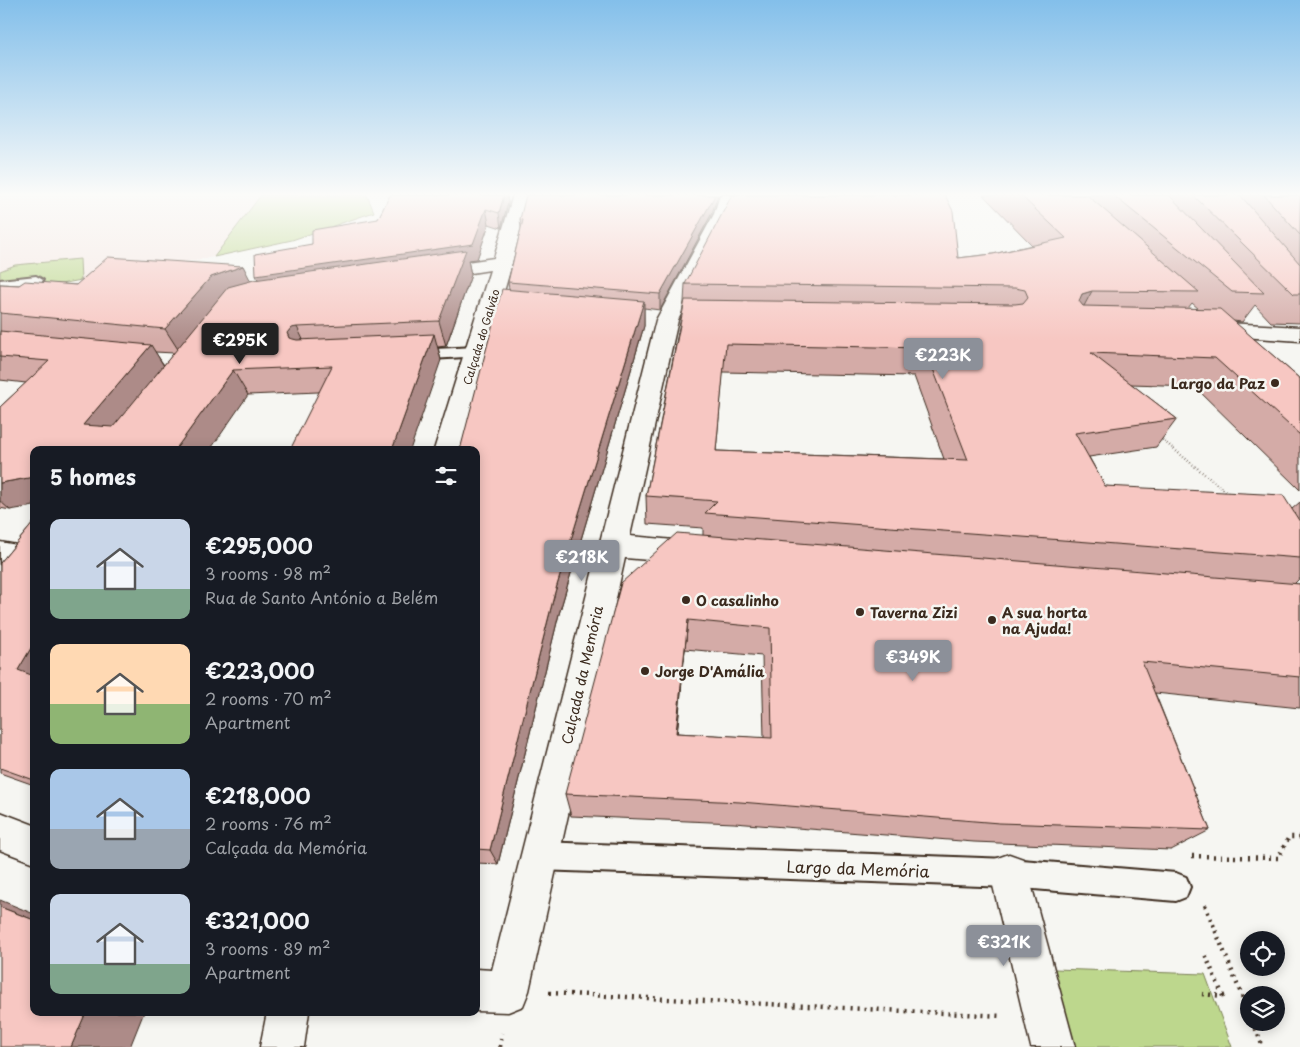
<!DOCTYPE html>
<html lang="en">
<head>
<meta charset="utf-8">
<style>
  body { margin:0; font-family:"Playpen Sans",sans-serif; background:#20242c; color:#f1f3f6; height:100vh; display:flex; flex-direction:column; font-size:19px; white-space:nowrap }
  * { box-sizing:border-box; margin:0 }
  p { font-size:16px; color:#9ea1a6 }
  .icon { flex:none; width:28px; height:28px; fill:none; stroke:currentColor; stroke-width:2; stroke-linecap:round; stroke-linejoin:round }
  .map { position:relative; flex:1; overflow:hidden }
  .details { position:absolute; left:30px; top:446px; width:450px; height:570px; display:flex; flex-direction:column; background:#171b24; border-radius:10px; box-shadow:0 2px 12px #0003 }
  .details>* { flex:none }
  .controls { position:absolute; left:1240px; top:931px; display:grid; gap:10px }
  .controls a { display:grid; place-items:center; width:45px; height:45px; border-radius:50%; background:#171b24; box-shadow:0 2px 12px #0003; font-size:25px }
  .price { position:absolute; translate:-50% -42px; padding:0 11px; border-radius:5px; background:#8c9099; color:#fff; font-size:16px; line-height:32px; filter:drop-shadow(0 1px 2px #0008) }
  .price::after { content:''; position:absolute; left:50%; top:30px; width:15px; height:11px; margin-left:-8px; background:inherit; clip-path:polygon(0 0,100% 0,50% 100%) }
  .price.current { background:#222; color:#fff }
  ul { padding:0; list-style:none }
  li { display:flex; align-items:center; gap:15px; height:125px; padding:0 20px }
  li span { display:grid; place-items:center; flex:none; width:140px; height:100px; border-radius:10px; color:#555 }
  li>.icon { margin-inline-start:auto }
  span .icon { width:60px; height:60px; fill:#fffc; stroke-width:1 }
  li b { font-size:21px }
  h2 { display:flex; justify-content:space-between; align-items:center; height:60px; padding:0 20px; font-size:21px }
  .map>svg:first-child { display:block }
  .built { fill:#f6e8e4 }
  .green { fill:#bdd78d; stroke:#7c8056 }
  .lines { fill:none; stroke-linecap:round; stroke-linejoin:round }
  .lane-casing { stroke:#3b2a1e; stroke-width:4 }
  .street-casing { stroke:#3b2a1e; stroke-width:3 }
  .path-far1 { stroke:#3b2a1e; stroke-width:2.5; stroke-dasharray:0.5 2.5; stroke-linecap:butt }
  .path { stroke:#3b2a1e; stroke-width:4.5; stroke-dasharray:2 5; stroke-linecap:butt }
  .lane { fill:#f6f6f2; fill-rule:evenodd }
  .street { fill:#f6f6f2; fill-rule:evenodd }
  .wall { fill:#d4aba7; stroke:#3b2a1e; fill-rule:evenodd }
  .shaded-wall { fill:#ad8b88; stroke:#3b2a1e }
  .building { fill:#f7c7c2; stroke:#3b2a1e; fill-rule:evenodd }
  .poi-dot { fill:#3b2a1e; stroke:#f6f6f2; stroke-width:2 }
  .labels { text-anchor:middle; dominant-baseline:central; stroke-width:5; stroke-linejoin:round; paint-order:stroke }
  .far-street-label { font-size:11px; fill:#3b2a1e; stroke:#f6f6f2 }
  .poi-label { font-size:14px; font-weight:bold; fill:#3b2a1e; stroke:#f6f6f2; text-anchor:start }
  .street-label { font-size:14px; fill:#3b2a1e; stroke:#f6f6f2 }
  .near-street-label { font-size:16px; fill:#3b2a1e; stroke:#f6f6f2 }
</style>
</head>
<body>
<div class="map">
<svg width="1300" height="1047" viewBox="0 0 1300 1047">
  <rect width="100%" height="100%" fill="#f6f6f2"/>
  <filter id="ink" filterUnits="userSpaceOnUse"><feTurbulence type="fractalNoise" baseFrequency=".02" numOctaves="2"/><feDisplacementMap in="SourceGraphic" scale="10" xChannelSelector="R" yChannelSelector="G"/><feConvolveMatrix kernelMatrix="1 2 1 2 8 2 1 2 1" color-interpolation-filters="sRGB"/></filter>
  <g filter="url(#ink)">
    <path class="built" d="M0,195h261l-47,62 -133,23 -1,-21 -65,6 -15,6z"/>
    <g class="green">
      <path d="M261,195h106l7,17 -82,28 -78,17z"/>
      <path d="M80,259l1,21 -81,16v-25l15,-6z"/>
      <path d="M1054,969l151,5 27,73h-157z"/>
    </g>
    <g class="lines">
      <defs>
        <g id="lane">
          <path d="M36,276l7,4 -2,3 -41,5v-8z"/>
          <path d="M476,347l6,1 2,4 -2,4 -68,4 -6,-1 -2,-4 2,-4 6,-1z"/>
          <path d="M539,842l470,17 167,14 10,4 4,10 -4,10 -10,4 -167,-14 -470,-17 -10,-4 -4,-10 4,-10z"/>
        </g>
        <g id="street">
          <path d="M513,195h18l-29,104 39,5 3,4 -3,4 -7,2 -36,-3 -38,139h-26l56,-180 -57,9 -7,-2 -3,-4 3,-4 7,-2 61,-9z"/>
          <path d="M720,195h18l-6,19 -54,106 -48,216 66,6 10,3 4,8 -4,8 -10,3 -71,-6 -96,433 -6,15 -15,6 -32,-1v-42l16,1 164,-650 58,-106z"/>
          <path d="M1207,322l93,5v14l-101,-7 -3,-5 3,-5z"/>
          <path d="M0,542l34,6v24l-34,-8z"/>
          <path d="M0,812l34,13v38l-34,-13z"/>
          <path d="M1009,854l14,5 5,14 47,174h-44l-41,-174 5,-14z"/>
          <path d="M267,1012h42l-5,35h-44z"/>
        </g>
      </defs>
      <use href="#lane" class="lane-casing"/>
      <use href="#street" class="street-casing"/>
      <path class="path-far1" d="M1160,438l69,56"/>
      <g class="path">
        <path d="M1192,856l86,2 11,-21h11"/>
        <path d="M1205,905l44,108"/>
        <path d="M549,993l454,23"/>
        <path d="M1202,994l21,2 -19,-44"/>
        <path d="M1253,1022l10,25"/>
        <path d="M500,1047l2,-14"/>
      </g>
      <use href="#lane" class="lane"/>
      <use href="#street" class="street"/>
    </g>
    <g class="wall">
      <path d="M390,195h117l1,8 -7,25 -12,-4 -12,35 -9,1 3,15 -25,71 -8,1 3,13 -123,32 -70,3 -238,115 -10,-2v-101l26,-24 -26,-3v-96l19,1h57l167,-19 7,15 8,-2 -2,-4 56,-31 66,-25zM155,352l19,1 -10,12z"/>
      <path d="M983,195h317v128l-29,-1 -16,-17 -13,17 -9,-1 67,58v111l-106,-104 -63,-2 46,35 -21,28 -67,10 16,29 187,23 8,-7v76l-6,6h6v124l-145,-15 55,137 -39,20 -197,-8 -240,-19 -163,-7 -6,-22 138,-259v-7l-56,-4 -1,-28 38,-194 1,-18 273,-26 35,-4 39,-9zM1192,303l7,6 -11,-1zM723,372l191,4 30,83 -228,-8zM685,649l77,7 2,82 -87,-5z"/>
      <path d="M712,213l-52,97 -16,-2v18l-85,288 -61,250 -22,-1v-413l33,-160 -1,-8 13,-54 -1,-9z"/>
      <path d="M34,522v263l-34,-12v-210z"/>
    </g>
    <g class="shaded-wall">
      <path d="M504,195h3l1,8 -7,25 -2,-15z"/>
      <path d="M715,195h3l-6,18 -52,97v-16z"/>
      <path d="M486,209l3,15 -12,35 -9,1 3,15 -25,71 -7,-25 -176,-31 -7,-15z"/>
      <path d="M243,266l13,25 -75,63 -16,-25 46,-52z"/>
      <path d="M1092,291l-15,28 -10,3 15,-28z"/>
      <path d="M644,301v25l-85,288 -61,250 -8,-14 65,-258z"/>
      <path d="M297,327l12,25 -20,-14 -2,-5 4,-5z"/>
      <path d="M434,334l7,26 -31,90h-18z"/>
      <path d="M151,345l16,26 -63,79 -21,-25z"/>
      <path d="M233,370l15,25 -38,55h-35z"/>
      <path d="M34,477v29l-24,4 -10,-9v-18z"/>
      <path d="M688,620l-3,29 -10,109 1,-25z"/>
      <path d="M34,643v39l-16,-12z"/>
      <path d="M0,900l34,14v6l-34,-13z"/>
      <path d="M86,1012h58l-14,35h-59z"/>
    </g>
    <g class="building">
      <path d="M390,195h114l-5,18 -13,-4 -13,35 -217,31 -1,-21 57,-10v-14l66,-11z"/>
      <path d="M526,195h189l-2,4 -53,95 -152,-12 15,-62 -3,-1z"/>
      <path d="M732,195h213l8,16 5,47 35,-4 73,-16 -46,-43h67l112,97 -107,-1 -10,3 -3,7 4,5 137,3 80,70v56l-85,-77 -124,-5 86,66 -102,14 30,53 178,9 17,27v36l-595,-45 12,-12 -71,-5 39,-196 330,4 8,-1 5,-6 -3,-7 -10,-2 -330,-4zM726,344l199,4 43,112 -252,-9z"/>
      <path d="M1113,195h56l95,98 -32,-1z"/>
      <path d="M1193,195h47l60,69v30h-6z"/>
      <path d="M1264,195h36v40z"/>
      <path d="M466,250l-27,71 -142,6 -6,1 -4,5 2,5 8,2 137,-6 -42,116h-102l42,-84 -99,4 -58,80h-141v27l-34,6v-76l49,-46 -49,-4v-26l151,14 -68,80 30,2 115,-140 26,-7z"/>
      <path d="M108,257l135,9 -32,11 -46,52 -165,-16v-29l19,1 6,-4 51,4z"/>
      <path d="M502,289l142,12 -89,291 -65,258 -14,-1v-399h-16z"/>
      <path d="M34,522v121l-16,27 16,6v104l-34,-12v-205z"/>
      <path d="M677,533l623,51v93l-158,-15 68,168 -211,-7 -259,-21 -175,-8 56,-211zM688,620l82,8 2,110 -96,-5z"/>
      <path d="M0,907l34,13v92h52l-15,35h-71z"/>
    </g>
  </g>
  <linearGradient id="sky" x2="0" y2="1"><stop stop-color="#83bfea"/><stop offset="0.57" stop-color="#fbfbf9"/><stop offset="1" stop-color="#fbfbf9" stop-opacity="0"/></linearGradient>
  <rect width="1300" height="341" fill="url(#sky)"/>
  <g class="poi-dot">
    <circle cx="1275" cy="383" r="5"/>
    <circle cx="686" cy="600" r="5"/>
    <circle cx="860" cy="612" r="5"/>
    <circle cx="992" cy="620" r="5"/>
    <circle cx="645" cy="671" r="5"/>
  </g>
  <g class="labels">
    <g class="far-street-label">
      <text transform="translate(481 337) rotate(-73)">Calçada do Galvão</text>
    </g>
    <g class="poi-label">
      <text x="1265" y="383" text-anchor="end">Largo da Paz</text>
      <text x="696" y="600">O casalinho</text>
      <text x="870" y="612">Taverna Zizi</text>
      <text x="1002" y="612">A sua horta<tspan x="1002" dy="16">na Ajuda!</tspan></text>
      <text x="655" y="671">Jorge D'Amália</text>
    </g>
    <g class="street-label">
      <text transform="translate(582 675) rotate(-77)">Calçada da Memória</text>
    </g>
    <g class="near-street-label">
      <text transform="translate(858 868) rotate(2)">Largo da Memória</text>
    </g>
  </g>
</svg>
<div class="controls">
<a><svg class="icon" aria-label="locate" viewBox="0 0 24 24"><circle cx="12" cy="12" r="6"/><path d="M12 2v4M12 18v4M2 12h4M18 12h4"/></svg></a>
<a><svg class="icon" aria-label="layers" viewBox="0 0 24 24"><path d="M12 4l9 5-9 5-9-5zM3 14l9 5 9-5"/></svg></a>
</div>
<b class="price current" style="left:240px;top:365px">€295K</b>
<b class="price" style="left:943px;top:380px">€223K</b>
<b class="price" style="left:582px;top:582px">€218K</b>
<b class="price" style="left:913px;top:682px">€349K</b>
<b class="price" style="left:1004px;top:967px">€321K</b>
<section class="details">
<h2>5 homes<svg class="icon" aria-label="filters" viewBox="0 0 24 24"><path d="M4 7h16M4 17h16"/><circle cx="9" cy="7" r="2"/><circle cx="15" cy="17" r="2"/></svg></h2>
<ul>
<li><span style="background:linear-gradient(#c9d6e8 70%,#7fa58c 0)"><svg class="icon" aria-label="home" viewBox="0 0 24 24"><path d="M3 11l9-7 9 7M6 9v11h12V9"/></svg></span><div><b>€295,000</b><p>3 rooms · 98 m²</p><p>Rua de Santo António a Belém</p></div></li>
<li><span style="background:linear-gradient(#ffd9b3 60%,#8fb573 0)"><svg class="icon" aria-label="home" viewBox="0 0 24 24"><path d="M3 11l9-7 9 7M6 9v11h12V9"/></svg></span><div><b>€223,000</b><p>2 rooms · 70 m²</p><p>Apartment</p></div></li>
<li><span style="background:linear-gradient(#a9c7e8 60%,#9aa5b1 0)"><svg class="icon" aria-label="home" viewBox="0 0 24 24"><path d="M3 11l9-7 9 7M6 9v11h12V9"/></svg></span><div><b>€218,000</b><p>2 rooms · 76 m²</p><p>Calçada da Memória</p></div></li>
<li><span style="background:linear-gradient(#c9d6e8 70%,#7fa58c 0)"><svg class="icon" aria-label="home" viewBox="0 0 24 24"><path d="M3 11l9-7 9 7M6 9v11h12V9"/></svg></span><div><b>€321,000</b><p>3 rooms · 89 m²</p><p>Apartment</p></div></li>
</ul>
</section>
</div>
</body>
</html>
